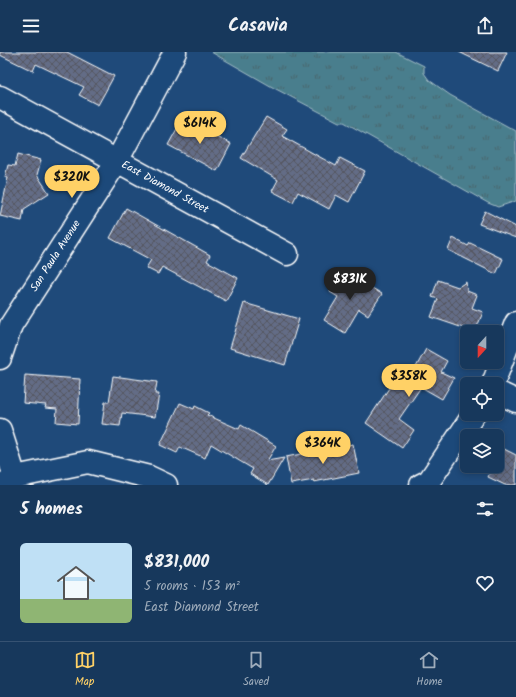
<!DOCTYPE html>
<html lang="en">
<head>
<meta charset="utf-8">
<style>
  body { margin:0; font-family:Kalam,sans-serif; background:#244365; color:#f1f3f6; height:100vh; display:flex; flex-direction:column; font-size:15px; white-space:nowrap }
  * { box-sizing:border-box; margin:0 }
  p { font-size:13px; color:#9eacbb }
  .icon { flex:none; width:22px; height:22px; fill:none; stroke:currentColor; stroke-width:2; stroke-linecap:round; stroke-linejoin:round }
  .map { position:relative; height:433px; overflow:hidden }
  .drawer { display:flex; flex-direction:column; background:#17385c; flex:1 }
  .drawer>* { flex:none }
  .needle { width:26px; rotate:201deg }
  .controls { position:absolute; left:460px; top:273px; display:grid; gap:8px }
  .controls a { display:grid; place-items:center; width:44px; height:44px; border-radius:6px; background:#17385c; box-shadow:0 2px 6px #0003,0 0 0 1px #365272; font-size:20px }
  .price { position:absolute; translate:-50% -34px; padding:0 9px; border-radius:14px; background:#ffd166; color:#111; font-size:13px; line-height:26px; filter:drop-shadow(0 1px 2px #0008) }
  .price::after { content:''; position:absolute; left:50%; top:24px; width:12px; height:9px; margin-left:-6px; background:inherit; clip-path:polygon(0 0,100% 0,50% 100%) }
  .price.active { background:#222; color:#fff }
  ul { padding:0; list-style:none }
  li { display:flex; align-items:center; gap:12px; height:100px; padding:0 20px }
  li+li { border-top:1px solid #365272 }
  li span { display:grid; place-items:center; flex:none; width:112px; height:80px; border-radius:6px; color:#555 }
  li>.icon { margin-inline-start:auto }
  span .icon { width:48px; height:48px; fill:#fffc; stroke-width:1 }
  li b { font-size:17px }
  h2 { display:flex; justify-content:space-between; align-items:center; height:48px; padding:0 20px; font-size:17px }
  header { display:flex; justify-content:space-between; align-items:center; height:52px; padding:0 20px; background:#17385c; font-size:18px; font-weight:700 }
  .menu { display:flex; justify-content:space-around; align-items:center; height:56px; border-top:1px solid #365272; background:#17385c; font-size:11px; color:#9eacbb }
  .menu a { display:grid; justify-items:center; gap:2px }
  .menu .active { color:#ffd166 }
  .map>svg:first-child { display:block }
  .grass { fill:url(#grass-tufts); stroke:#a4bec6 }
  .building { fill:url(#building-cross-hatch); stroke:#fff }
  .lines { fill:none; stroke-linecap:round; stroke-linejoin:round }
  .minor-casing { stroke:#fff; stroke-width:25 }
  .minor { stroke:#1f4a7a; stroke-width:22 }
  .labels { text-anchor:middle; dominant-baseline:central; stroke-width:4; stroke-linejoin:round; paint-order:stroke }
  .street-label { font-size:11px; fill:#fff; stroke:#1f4a7a }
</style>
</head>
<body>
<header><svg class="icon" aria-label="menu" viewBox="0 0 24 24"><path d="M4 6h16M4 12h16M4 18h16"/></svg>Casavia<svg class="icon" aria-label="share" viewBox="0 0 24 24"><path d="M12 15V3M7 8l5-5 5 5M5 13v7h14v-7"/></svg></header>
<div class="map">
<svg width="516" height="433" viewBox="0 0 516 433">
  <defs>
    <pattern id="grass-tufts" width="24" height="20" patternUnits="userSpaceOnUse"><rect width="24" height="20" fill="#497e8d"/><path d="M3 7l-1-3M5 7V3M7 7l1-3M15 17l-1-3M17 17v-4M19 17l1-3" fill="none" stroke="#4a656c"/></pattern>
    <pattern id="building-cross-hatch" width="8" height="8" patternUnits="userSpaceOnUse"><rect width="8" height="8" fill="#646c86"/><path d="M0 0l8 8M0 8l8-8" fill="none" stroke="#545760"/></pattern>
  </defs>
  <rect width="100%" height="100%" fill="#1f4a7a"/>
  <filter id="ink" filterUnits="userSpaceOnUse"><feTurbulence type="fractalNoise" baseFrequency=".025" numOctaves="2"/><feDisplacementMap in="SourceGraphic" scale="8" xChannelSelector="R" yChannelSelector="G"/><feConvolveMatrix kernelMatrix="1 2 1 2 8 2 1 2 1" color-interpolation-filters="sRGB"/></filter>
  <g filter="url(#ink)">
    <path class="grass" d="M211,0h185l28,14v7l5,7 21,15 66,36v70l-18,6 -10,-4 -144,-81h-5l-65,-34z"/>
    <g class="building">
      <path d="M0,0h67l47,24 -16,29 -19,-10 5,-8 -48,-23 -3,7 -33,-16z"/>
      <path d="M459,0h48l-9,19z"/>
      <path d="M266,65l21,12 -5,7 54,30 4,-8 25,13 -16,31 -13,-7 -7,14 -31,-17 -5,10 -21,-11 6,-11 -37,-22z"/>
      <path d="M183,66l48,26 -14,27 -49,-26z"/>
      <path d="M18,102l23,6 -4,15 12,18 -25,16 -2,12 -22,-5 8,-38 -3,-1 3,-12 7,1z"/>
      <path d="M126,156l84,47 -3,6 31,17 -12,23 -64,-34 -4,7 -12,-6 5,-8 -41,-22z"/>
      <path d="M485,159l31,16v11l-37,-14z"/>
      <path d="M453,186l15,8 2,-3 33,16 -7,15 -48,-24z"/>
      <path d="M342,218l40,24 -14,21 -9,-6 -14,24 -21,-13 14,-23 -8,-5z"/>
      <path d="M438,228l20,7 8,-5 1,9 10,4 -5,13 11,4 -8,20 -44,-15 7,-18 -6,-2z"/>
      <path d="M244,251l55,16 -14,46 -55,-17z"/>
      <path d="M426,297l21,12 -6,11 13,6 -12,21 -21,-12 -22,32 15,11 -12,18 -36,-25 27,-41 11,7z"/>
      <path d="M25,323l55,4 -2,45 -22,-2 1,-13 -12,-1 1,-3 -23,-2z"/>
      <path d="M113,324l44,6 -2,12h4l-4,23 -33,-4 -2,13 -18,-2 3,-22h4z"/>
      <path d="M180,351l14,6 1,-3 14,7 -2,2 32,14 2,-4 35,21 -9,15 17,-3 -16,27 -18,-11 3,-5 -42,-25 -6,14 -25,-11 -3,6 -17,-8z"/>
      <path d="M353,392l6,29 -45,9v-2l-23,4 -5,-27z"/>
      <path d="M502,396l14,7v30h-11l-17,-8 5,-11h4v-8z"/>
    </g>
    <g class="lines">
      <defs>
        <g id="minor">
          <path id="s1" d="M0,45l287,157"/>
          <path id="s2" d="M0,306l11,-33 106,-164 58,-109"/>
          <path d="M493,332l23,-61"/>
          <path d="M497,340l19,9"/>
          <path d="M0,378l15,47"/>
          <path d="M2,433l13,-8 73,-15 61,15 17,8"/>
          <path d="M421,433l8,-4 45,-67"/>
        </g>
      </defs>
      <use href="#minor" class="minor-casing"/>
      <use href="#minor" class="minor"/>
    </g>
  </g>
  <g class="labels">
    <g class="street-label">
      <text stroke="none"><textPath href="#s1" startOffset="188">East Diamond Street</textPath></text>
      <text stroke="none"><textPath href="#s2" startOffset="117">San Paula Avenue</textPath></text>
    </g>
  </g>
</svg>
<div class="controls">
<a><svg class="needle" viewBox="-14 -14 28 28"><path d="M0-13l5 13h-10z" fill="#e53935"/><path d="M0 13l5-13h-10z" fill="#9eacbb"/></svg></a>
<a><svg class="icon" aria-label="locate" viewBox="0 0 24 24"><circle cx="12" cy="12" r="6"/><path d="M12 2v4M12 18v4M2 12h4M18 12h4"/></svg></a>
<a><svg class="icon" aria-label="layers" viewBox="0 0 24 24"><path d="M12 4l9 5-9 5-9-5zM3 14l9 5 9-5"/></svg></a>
</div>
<b class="price" style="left:200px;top:93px">$614K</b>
<b class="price" style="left:72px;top:147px">$320K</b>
<b class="price active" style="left:350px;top:249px">$831K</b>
<b class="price" style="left:409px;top:346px">$358K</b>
<b class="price" style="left:323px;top:413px">$364K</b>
</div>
<section class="drawer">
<h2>5 homes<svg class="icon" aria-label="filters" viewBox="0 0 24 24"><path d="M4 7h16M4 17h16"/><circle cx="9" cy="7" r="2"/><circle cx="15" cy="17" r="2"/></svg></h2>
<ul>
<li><span style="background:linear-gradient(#bfe0f5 70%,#8fb573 0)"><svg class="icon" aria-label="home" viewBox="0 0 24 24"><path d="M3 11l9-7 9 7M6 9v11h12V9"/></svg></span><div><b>$831,000</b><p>5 rooms · 153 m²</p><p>East Diamond Street</p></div><svg class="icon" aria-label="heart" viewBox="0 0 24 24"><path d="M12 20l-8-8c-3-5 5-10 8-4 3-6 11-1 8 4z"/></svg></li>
</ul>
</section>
<nav class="menu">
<a class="active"><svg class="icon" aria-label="map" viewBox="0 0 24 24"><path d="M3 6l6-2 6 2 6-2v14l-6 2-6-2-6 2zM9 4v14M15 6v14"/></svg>Map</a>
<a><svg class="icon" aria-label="saved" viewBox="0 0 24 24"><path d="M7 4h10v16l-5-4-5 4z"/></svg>Saved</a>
<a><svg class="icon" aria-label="home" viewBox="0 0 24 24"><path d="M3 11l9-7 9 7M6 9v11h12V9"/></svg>Home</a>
</nav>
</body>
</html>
